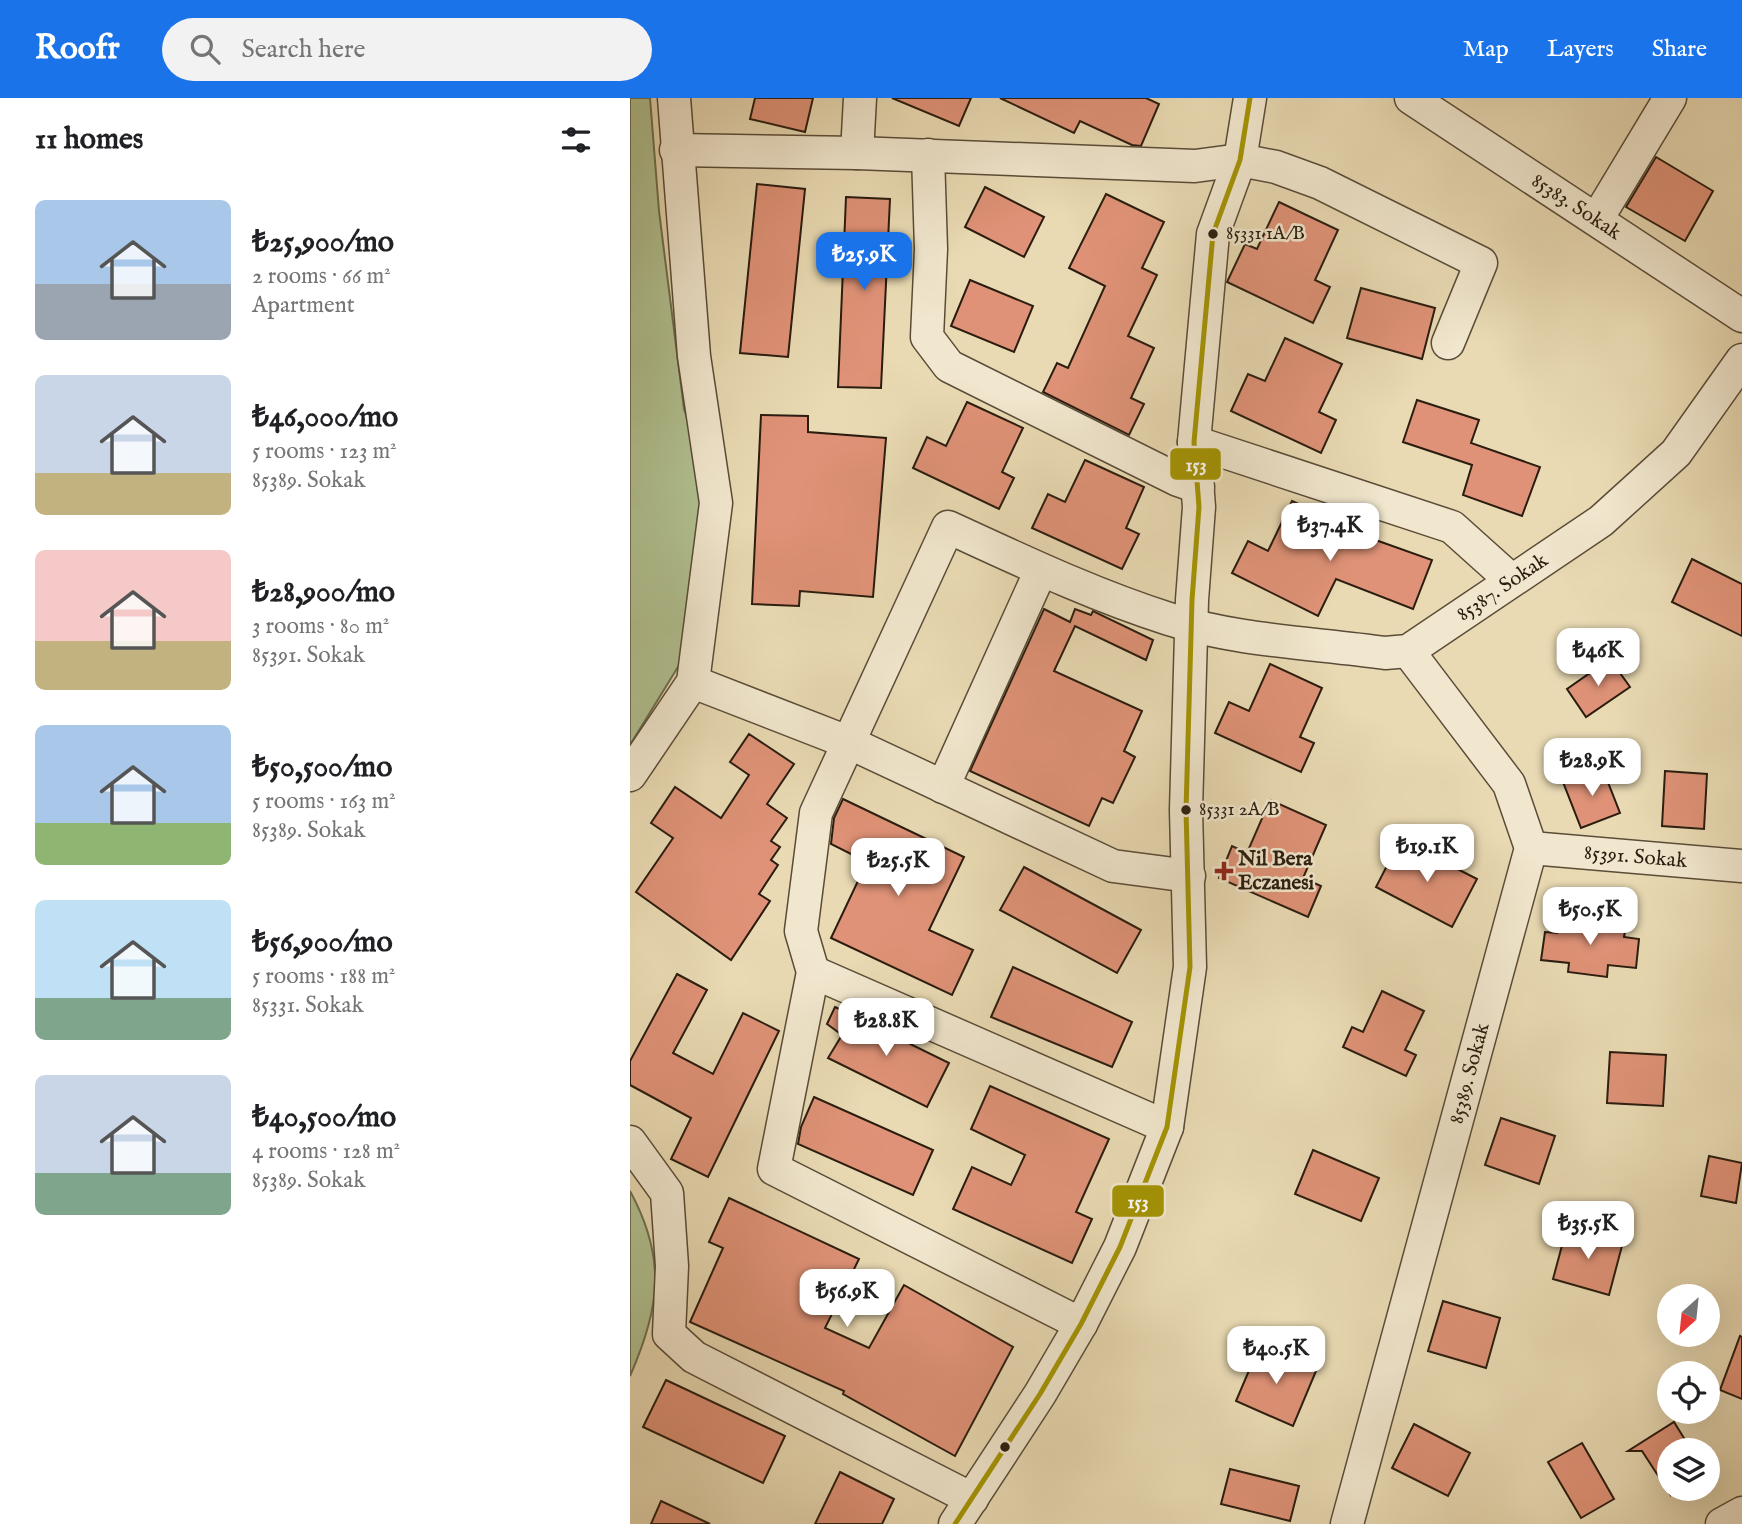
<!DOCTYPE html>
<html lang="en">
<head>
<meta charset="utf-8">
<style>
  body { margin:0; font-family:"IM FELL English",serif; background:#f2f2f2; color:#202124; height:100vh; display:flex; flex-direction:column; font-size:26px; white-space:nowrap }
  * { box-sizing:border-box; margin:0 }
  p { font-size:23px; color:#757577 }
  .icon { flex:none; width:38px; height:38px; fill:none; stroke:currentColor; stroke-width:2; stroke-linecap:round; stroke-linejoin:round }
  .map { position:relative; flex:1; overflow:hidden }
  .panel { display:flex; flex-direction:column; background:#fff; width:630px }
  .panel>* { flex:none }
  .needle { width:46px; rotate:207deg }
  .controls { position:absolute; left:1027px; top:1186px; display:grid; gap:14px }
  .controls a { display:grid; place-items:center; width:63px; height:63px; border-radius:50%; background:#fff; box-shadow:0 7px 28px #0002; font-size:35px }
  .price { position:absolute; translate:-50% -60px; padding:0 16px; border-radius:14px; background:#fff; color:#222; font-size:23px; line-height:46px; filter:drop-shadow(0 2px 4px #0008) }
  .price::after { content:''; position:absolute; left:50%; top:42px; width:21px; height:16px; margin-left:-10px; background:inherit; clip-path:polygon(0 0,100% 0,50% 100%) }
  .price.current { background:#1a73e8; color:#fff }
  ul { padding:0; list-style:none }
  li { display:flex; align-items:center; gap:21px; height:175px; padding:0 35px }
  li span { display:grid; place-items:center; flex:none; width:196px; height:140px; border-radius:10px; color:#555 }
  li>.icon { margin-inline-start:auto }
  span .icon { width:84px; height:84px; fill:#fffc; stroke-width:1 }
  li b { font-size:30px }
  h2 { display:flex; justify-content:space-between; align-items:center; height:84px; padding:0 35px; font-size:30px }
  header { display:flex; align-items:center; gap:42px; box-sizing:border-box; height:98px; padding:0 35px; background:#1a73e8; color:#fff }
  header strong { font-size:33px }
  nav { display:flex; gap:38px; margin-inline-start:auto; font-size:24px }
  .search { width:490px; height:63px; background:#f2f2f2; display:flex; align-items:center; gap:18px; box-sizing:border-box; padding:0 24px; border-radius:38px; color:#757577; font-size:26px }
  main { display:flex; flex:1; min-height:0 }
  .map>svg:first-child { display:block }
  .green { fill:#b1c191; stroke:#6e6f50; stroke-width:2 }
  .building { fill:#df9277; stroke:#2a1d0f; stroke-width:2 }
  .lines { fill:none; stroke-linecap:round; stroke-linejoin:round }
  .minor-casing { stroke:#5a4c38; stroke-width:35 }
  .minor { stroke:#f1e7ce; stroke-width:32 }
  .bus-1-casing { stroke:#f1e7ce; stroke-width:10 }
  .bus-1 { stroke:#a49404; stroke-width:5 }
  .bus-dot { fill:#2a1d0f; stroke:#f1e7ce; stroke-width:2.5 }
  .poi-dot { fill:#8f2418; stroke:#f1e7ce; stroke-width:2.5 }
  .labels { text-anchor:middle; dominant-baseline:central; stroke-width:5; stroke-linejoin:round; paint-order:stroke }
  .bus-label { font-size:19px; fill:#2a1d0f; stroke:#f1e7ce; text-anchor:start }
  .street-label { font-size:21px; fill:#2a1d0f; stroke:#f1e7ce }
  .poi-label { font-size:21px; font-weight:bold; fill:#2a1d0f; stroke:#f1e7ce; text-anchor:start }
  .line-badge { stroke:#f1e7ce; stroke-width:2.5 }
  .badge-label { font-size:19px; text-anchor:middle; font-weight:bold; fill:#fff }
</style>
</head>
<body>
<header>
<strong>Roofr</strong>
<div class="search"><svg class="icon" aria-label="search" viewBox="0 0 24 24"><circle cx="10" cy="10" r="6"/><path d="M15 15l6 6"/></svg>Search here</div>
<nav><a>Map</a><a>Layers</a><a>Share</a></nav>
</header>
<main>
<section class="panel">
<h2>11 homes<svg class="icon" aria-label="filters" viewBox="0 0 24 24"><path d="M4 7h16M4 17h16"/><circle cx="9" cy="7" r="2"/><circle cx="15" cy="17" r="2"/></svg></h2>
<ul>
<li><span style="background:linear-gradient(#a9c7e8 60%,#9aa5b1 0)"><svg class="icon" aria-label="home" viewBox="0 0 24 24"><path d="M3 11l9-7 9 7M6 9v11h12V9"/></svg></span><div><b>₺25,900/mo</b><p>2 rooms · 66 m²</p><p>Apartment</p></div></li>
<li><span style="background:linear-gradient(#c9d6e8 70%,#c2b280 0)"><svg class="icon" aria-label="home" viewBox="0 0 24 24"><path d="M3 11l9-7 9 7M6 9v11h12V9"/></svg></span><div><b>₺46,000/mo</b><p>5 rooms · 123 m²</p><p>85389. Sokak</p></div></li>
<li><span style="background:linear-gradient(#f6c9c9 65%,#c2b280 0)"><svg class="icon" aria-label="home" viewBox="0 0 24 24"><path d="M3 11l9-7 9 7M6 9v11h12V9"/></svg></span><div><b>₺28,900/mo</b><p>3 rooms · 80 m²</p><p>85391. Sokak</p></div></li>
<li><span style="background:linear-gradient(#a9c7e8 70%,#8fb573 0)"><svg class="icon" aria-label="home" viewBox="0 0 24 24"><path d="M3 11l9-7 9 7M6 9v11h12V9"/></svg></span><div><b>₺50,500/mo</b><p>5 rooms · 163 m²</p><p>85389. Sokak</p></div></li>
<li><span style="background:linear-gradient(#bfe0f5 70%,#7fa58c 0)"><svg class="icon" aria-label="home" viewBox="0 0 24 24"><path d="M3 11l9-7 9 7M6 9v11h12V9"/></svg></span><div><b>₺56,900/mo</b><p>5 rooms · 188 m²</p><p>85331. Sokak</p></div></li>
<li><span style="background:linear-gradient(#c9d6e8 70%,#7fa58c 0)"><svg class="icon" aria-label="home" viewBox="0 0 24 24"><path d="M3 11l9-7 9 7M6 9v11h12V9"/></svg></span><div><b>₺40,500/mo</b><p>4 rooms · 128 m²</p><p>85389. Sokak</p></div></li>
</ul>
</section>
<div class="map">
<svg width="1112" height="1426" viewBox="0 0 1112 1426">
  <rect width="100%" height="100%" fill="#e9dab3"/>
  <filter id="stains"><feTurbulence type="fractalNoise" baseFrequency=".00286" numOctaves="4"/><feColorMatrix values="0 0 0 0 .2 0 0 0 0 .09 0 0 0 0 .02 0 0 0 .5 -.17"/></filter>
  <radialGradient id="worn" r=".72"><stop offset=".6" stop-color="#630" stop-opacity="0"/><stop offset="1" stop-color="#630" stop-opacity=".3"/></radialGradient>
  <g class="green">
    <path d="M0,0h20l9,113 25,198 28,83 -23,157 -59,96z"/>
    <path d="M0,1093c37,68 30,117 0,185z"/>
  </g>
  <g class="building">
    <path d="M125,0h58l-8,34 -55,-13z"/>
    <path d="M262,0h79l-12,28z"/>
    <path d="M370,0h146l13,6 -18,42 -9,-1 -52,-24 -6,12z"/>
    <path d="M1026,59l57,34 -28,50 -59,-34z"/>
    <path d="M127,86l48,5 -17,168 -48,-4z"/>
    <path d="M355,89l59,30 -20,40 -59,-30z"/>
    <path d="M476,96l58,28 -22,46 15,7 -29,61 26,12 -23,50 13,6 -15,31 -86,-43 14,-29 11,5 37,-82 -36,-18z"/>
    <path d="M216,99l44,2 -9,189 -43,-1z"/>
    <path d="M649,104l59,28 -23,50 15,7 -17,36 -86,-41 18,-38 12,5z"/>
    <path d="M340,182l63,26 -19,46 -63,-26z"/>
    <path d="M731,190l74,20 -13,51 -75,-21z"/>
    <path d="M655,240l57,26 -23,48 17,8 -15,33 -90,-42 17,-37 17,7z"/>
    <path d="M787,302l62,20 -8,23 69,24 -18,49 -59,-21 9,-30 -69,-23z"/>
    <path d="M337,304l56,26 -21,44 12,6 -15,31 -86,-41 14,-31 19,9z"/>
    <path d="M131,317l47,1v16l78,6 -13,159 -73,-6 -1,15 -47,-2z"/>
    <path d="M455,362l59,27 -18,41 13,6 -17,35 -90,-41 16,-34 17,8z"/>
    <path d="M662,403l78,37 62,22 -19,49 -77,-30 -18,37 -86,-43 16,-32 20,10z"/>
    <path d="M1062,461l50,25v52l-70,-34z"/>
    <path d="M414,511l26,13 5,-13 16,6 2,-4 60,29 -7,20 -71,-34 -21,45 88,40 -18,40 11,6 -22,46 -11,-5 -13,28 -119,-55z"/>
    <path d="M980,561l20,28 -44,30 -19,-28z"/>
    <path d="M640,566l52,24 -22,49 14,6 -13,29 -86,-39 14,-31 20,9z"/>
    <path d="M119,636l45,30 -27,40 20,14 -16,23 9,6 -9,13 7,5 -19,29 11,7 -39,59 -95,-68 37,-54 -22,-15 24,-36 46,31 28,-43 -19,-13z"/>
    <path d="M972,669l18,46 -39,15 -18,-46z"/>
    <path d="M1035,673l42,3 -3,55 -42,-3z"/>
    <path d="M213,701l121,58 -35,73 44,20 -21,45 -121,-57 36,-76 -36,-18 3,-26z"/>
    <path d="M640,702l56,25 -23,53 18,8 -13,31 -89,-39 13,-32 15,7z"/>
    <path d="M777,745l70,36 -25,48 -76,-40 17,-33 8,4z"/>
    <path d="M394,769l117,63 -24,43 -117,-63z"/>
    <path d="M929,820l67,8 -2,11 15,2 -3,29 -28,-3 -1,12 -39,-5 1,-9 -28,-3 4,-28 12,1z"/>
    <path d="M383,869l119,55 -20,45 -121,-50z"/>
    <path d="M47,876l30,16 -34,63 40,21 30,-61 36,18 -71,146 -37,-18 20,-41 -61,-33v-24z"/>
    <path d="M752,893l42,20 -19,39 11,5 -10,21 -63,-29 9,-20 11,5z"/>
    <path d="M205,909l114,56 -22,44 -99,-49 14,-23 -15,-11z"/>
    <path d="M980,954l56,3 -3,51 -56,-3z"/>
    <path d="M360,988l119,53 -33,73 16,7 -20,44 -119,-54 19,-42 39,18 14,-30 -54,-26z"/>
    <path d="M184,999l119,53 -20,45 -115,-51 3,-17z"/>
    <path d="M871,1020l54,18 -16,48 -54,-19z"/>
    <path d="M683,1052l66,28 -18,43 -66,-27z"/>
    <path d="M1079,1058l33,7 -6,40 -35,-7z"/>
    <path d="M99,1100l130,61 -34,69 44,20 35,-63 109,62 -58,109 -112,-62 1,-3 -154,-69 33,-74 -14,-6z"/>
    <path d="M937,1129l56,15 -14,53 -56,-16z"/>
    <path d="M813,1203l57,17 -14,50 -58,-17z"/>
    <path d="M1110,1238l2,1v62l-22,-9z"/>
    <path d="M629,1249l57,24 -23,55 -57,-25z"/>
    <path d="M36,1282l119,56 -22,47 -120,-56z"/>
    <path d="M1044,1324l18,29h-22v43l-28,-43h-14z"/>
    <path d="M784,1326l56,29 -22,43 -56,-28z"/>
    <path d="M952,1345l32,56 -33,19 -33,-56z"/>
    <path d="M600,1371l69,17 -9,35 -69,-17z"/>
    <path d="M210,1374l54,27 -12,25h-67z"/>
    <path d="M31,1403l49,23h-59z"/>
  </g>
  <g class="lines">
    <defs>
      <g id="minor">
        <path id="s1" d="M781,0l331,218"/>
        <path d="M46,52l181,3 338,13 45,-6 36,7 44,16 161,80 -33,80"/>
        <path d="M227,55l3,-55"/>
        <path d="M298,57l3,94 -4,88 22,29 229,114 20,7"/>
        <path d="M967,121l73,-121"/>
        <path d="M564,344l258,85 59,53"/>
        <path d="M63,584l157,61 263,123 76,10"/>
        <path d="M0,677l63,-93 23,-179 -22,-147 -20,-258"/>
        <path d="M313,689l98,-217"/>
        <path id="s2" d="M901,750l211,18"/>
        <path d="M183,874l354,155"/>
        <path d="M0,1044l37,51 5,73 -3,68 25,23 278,142"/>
        <path id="s3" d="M451,1226l-307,-155 39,-197 -12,-41 15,-118 132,-286c72,33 145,68 221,92 69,22 145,24 216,34l23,-2 193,-130 75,-68 66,-93"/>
        <path d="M325,1426l85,-130 41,-70 39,-77 47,-120 23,-160 -4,-157 6,-210 7,-93 -5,-65 19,-208 27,-74 10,-62"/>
        <path id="s4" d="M717,1426l184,-676 -22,-64 -101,-133"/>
        <path d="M1092,1426l20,-11"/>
      </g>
    </defs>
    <use href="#minor" class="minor-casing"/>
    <use href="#minor" class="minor"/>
    <defs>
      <path id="bus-1" d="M325,1426l85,-130 41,-70 39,-77 47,-120 23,-160 -4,-157 6,-210 7,-93 -5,-65 19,-208 27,-74 10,-62"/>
    </defs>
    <use href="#bus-1" class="bus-1-casing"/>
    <use href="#bus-1" class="bus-1"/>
  </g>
  <g class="bus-dot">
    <circle cx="583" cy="136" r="6"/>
    <circle cx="556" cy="712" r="6"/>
    <circle cx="375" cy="1349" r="6"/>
  </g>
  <path class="poi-dot" d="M590.5 762.5h7v7h7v7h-7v7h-7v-7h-7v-7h7z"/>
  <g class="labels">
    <g class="bus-label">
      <text x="596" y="136">85331 1A/B</text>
      <text x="569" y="712">85331 2A/B</text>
    </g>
    <g class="street-label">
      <text stroke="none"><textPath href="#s1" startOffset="198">85383. Sokak</textPath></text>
      <text stroke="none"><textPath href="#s3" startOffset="1617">85387. Sokak</textPath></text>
      <text stroke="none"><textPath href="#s2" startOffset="105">85391. Sokak</textPath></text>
      <text stroke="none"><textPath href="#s4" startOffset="467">85389. Sokak</textPath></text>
    </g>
    <g class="poi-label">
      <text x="608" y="761">Nil Bera<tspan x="608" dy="24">Eczanesi</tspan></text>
    </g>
  </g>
  <g class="line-badge">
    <rect x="539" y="349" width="53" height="34" rx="7" fill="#a49404"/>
    <rect x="481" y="1086" width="54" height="34" rx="7" fill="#a49404"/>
  </g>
  <g class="badge-label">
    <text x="566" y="373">153</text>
    <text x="508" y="1110">153</text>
  </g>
  <rect width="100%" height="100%" filter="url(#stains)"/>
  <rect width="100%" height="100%" fill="url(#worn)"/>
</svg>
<div class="controls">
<a><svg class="needle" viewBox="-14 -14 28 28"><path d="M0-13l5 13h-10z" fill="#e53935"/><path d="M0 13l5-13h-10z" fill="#757577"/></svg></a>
<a><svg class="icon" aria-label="locate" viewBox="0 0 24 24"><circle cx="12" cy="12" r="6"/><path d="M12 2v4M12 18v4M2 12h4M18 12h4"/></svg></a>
<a><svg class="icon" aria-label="layers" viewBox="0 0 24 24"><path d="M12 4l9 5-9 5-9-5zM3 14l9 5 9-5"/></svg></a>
</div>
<b class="price current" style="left:234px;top:194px">₺25.9K</b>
<b class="price" style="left:700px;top:465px">₺37.4K</b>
<b class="price" style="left:968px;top:590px">₺46K</b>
<b class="price" style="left:962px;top:700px">₺28.9K</b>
<b class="price" style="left:797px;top:786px">₺19.1K</b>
<b class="price" style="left:268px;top:800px">₺25.5K</b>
<b class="price" style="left:960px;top:849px">₺50.5K</b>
<b class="price" style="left:256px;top:960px">₺28.8K</b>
<b class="price" style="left:958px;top:1163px">₺35.5K</b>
<b class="price" style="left:217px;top:1231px">₺56.9K</b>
<b class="price" style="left:646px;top:1288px">₺40.5K</b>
</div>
</main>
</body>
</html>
